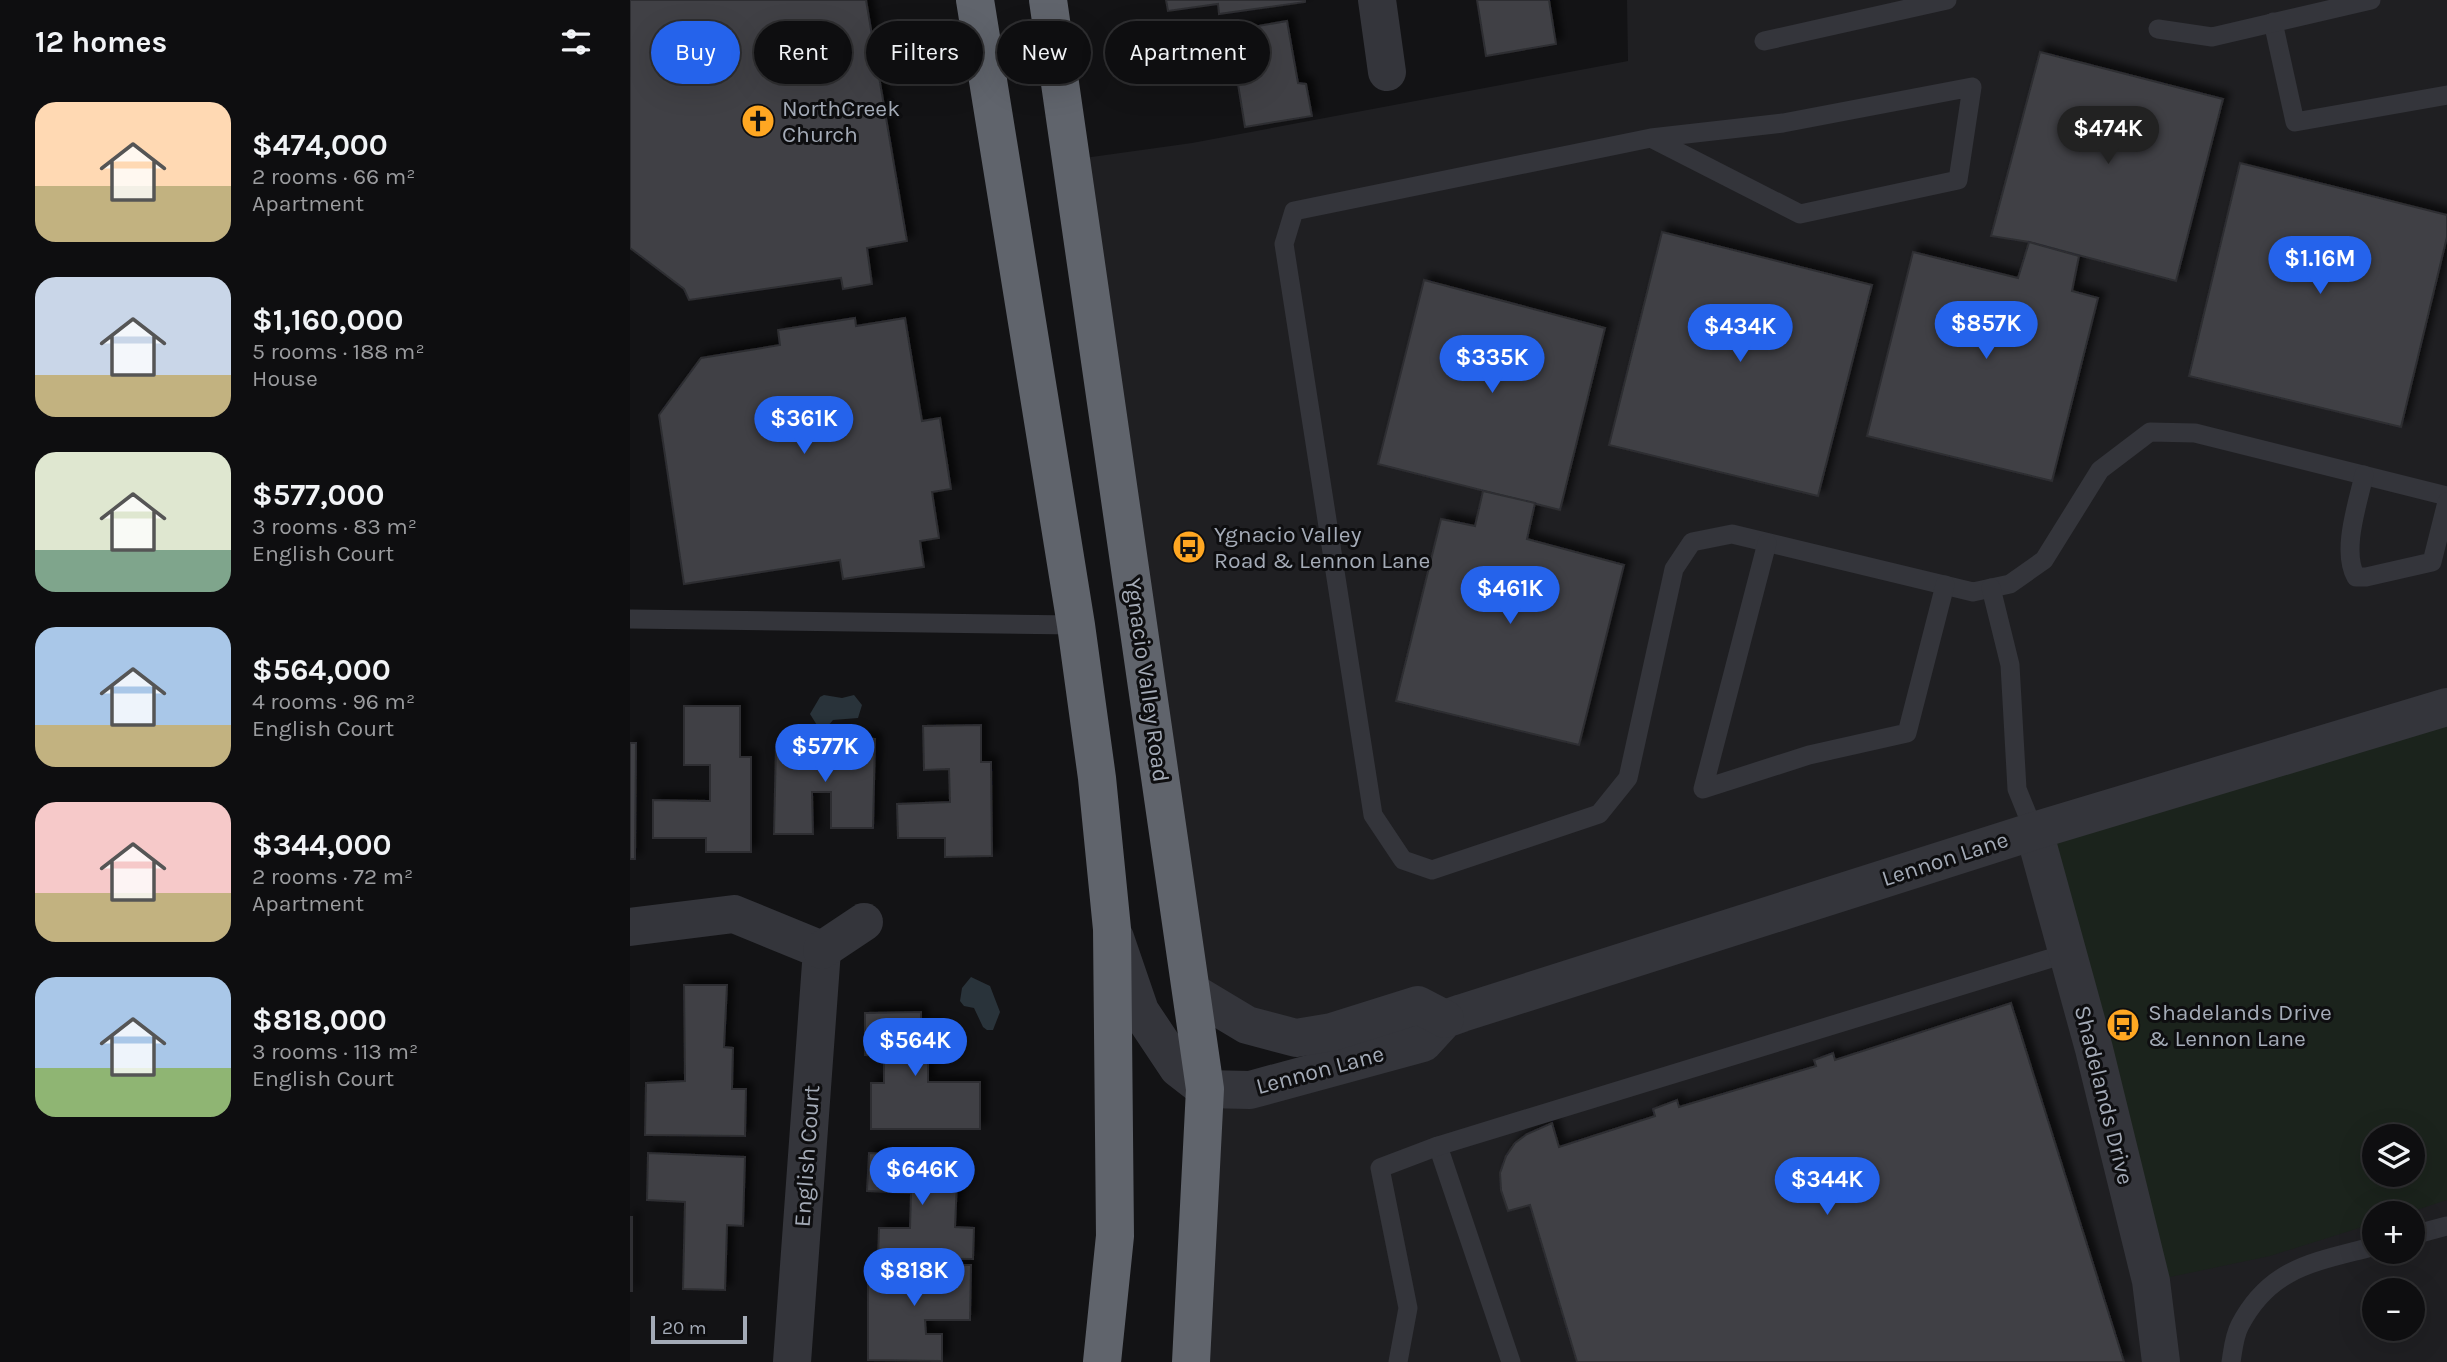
<!DOCTYPE html>
<html lang="en">
<head>
<meta charset="utf-8">
<style>
  body { margin:0; font-family:Karla,sans-serif; background:#1c1c1e; color:#f1f3f6; height:100vh; display:flex; flex-direction:column; font-size:26px; white-space:nowrap }
  * { box-sizing:border-box; margin:0 }
  p { font-size:23px; color:#9b9c9f }
  .icon { flex:none; width:38px; height:38px; fill:none; stroke:currentColor; stroke-width:2; stroke-linecap:round; stroke-linejoin:round }
  .map { position:relative; flex:1; overflow:hidden }
  .details { display:flex; flex-direction:column; background:#0e0e10; width:630px }
  .details>* { flex:none }
  .banner { position:absolute; left:21px; top:21px; width:665px; height:63px; display:flex; gap:14px }
  .tools { position:absolute; left:1732px; top:1124px; display:grid; gap:14px }
  .tools a { display:grid; place-items:center; width:63px; height:63px; border-radius:50%; background:#0e0e10; box-shadow:0 7px 28px #0002,0 0 0 2px #2e2e30; font-size:35px }
  .scale { position:absolute; left:21px; bottom:18px; width:96px; box-sizing:border-box; padding-left:7px; border:4px solid #a4abb7; border-top:0; font-size:19px; line-height:24px; white-space:nowrap; color:#a4abb7; -webkit-text-stroke:5px #0e0e10; paint-order:stroke }
  .price { position:absolute; translate:-50% -60px; padding:0 16px; border-radius:24px; background:#2563eb; color:#fff; font-size:23px; line-height:46px; filter:drop-shadow(0 2px 4px #0008) }
  .price::after { content:''; position:absolute; left:50%; top:42px; width:21px; height:16px; margin-left:-10px; background:inherit; clip-path:polygon(0 0,100% 0,50% 100%) }
  .price.on { background:#222; color:#fff }
  ul { padding:0; list-style:none }
  li { display:flex; align-items:center; gap:21px; height:175px; padding:0 35px }
  li span { display:grid; place-items:center; flex:none; width:196px; height:140px; border-radius:21px; color:#555 }
  li>.icon { margin-inline-start:auto }
  span .icon { width:84px; height:84px; fill:#fffc; stroke-width:1 }
  li b { font-size:30px }
  h2 { display:flex; justify-content:space-between; align-items:center; height:84px; padding:0 35px; font-size:30px }
  .pill { padding:0 24px; border-radius:32px; background:#0e0e10; box-shadow:0 7px 28px #0002,0 0 0 2px #2e2e30; font-size:24px; line-height:63px }
  .pill.on { background:#2563eb; color:#fff }
  main { display:flex; flex:1; min-height:0 }
  .map>svg:first-child { display:block }
  .built { fill:#1f1f22; fill-rule:evenodd }
  .green { fill:#1b231c; fill-rule:evenodd }
  .water { fill:#29333a }
  .building { fill:#3f4145; stroke:#2d2d31; stroke-width:2; filter:url(#shadow) }
  .lines { fill:none; stroke-linecap:round; stroke-linejoin:round }
  .lane { stroke:#34353b; stroke-width:19 }
  .street { stroke:#34353b; stroke-width:38 }
  .highway { stroke:#60646c; stroke-width:38 }
  .labels { text-anchor:middle; dominant-baseline:central; stroke-width:6; stroke-linejoin:round; paint-order:stroke }
  .poi-label { font-size:23px; fill:#a4abb7; stroke:#0e0e10; text-anchor:start }
  .street-label { font-size:23px; fill:#a4abb7; stroke:#0e0e10 }
</style>
</head>
<body>
<main>
<section class="details">
<h2>12 homes<svg class="icon" aria-label="filters" viewBox="0 0 24 24"><path d="M4 7h16M4 17h16"/><circle cx="9" cy="7" r="2"/><circle cx="15" cy="17" r="2"/></svg></h2>
<ul>
<li><span style="background:linear-gradient(#ffd9b3 60%,#c2b280 0)"><svg class="icon" aria-label="home" viewBox="0 0 24 24"><path d="M3 11l9-7 9 7M6 9v11h12V9"/></svg></span><div><b>$474,000</b><p>2 rooms · 66 m²</p><p>Apartment</p></div></li>
<li><span style="background:linear-gradient(#c9d6e8 70%,#c2b280 0)"><svg class="icon" aria-label="home" viewBox="0 0 24 24"><path d="M3 11l9-7 9 7M6 9v11h12V9"/></svg></span><div><b>$1,160,000</b><p>5 rooms · 188 m²</p><p>House</p></div></li>
<li><span style="background:linear-gradient(#dfe7d0 70%,#7fa58c 0)"><svg class="icon" aria-label="home" viewBox="0 0 24 24"><path d="M3 11l9-7 9 7M6 9v11h12V9"/></svg></span><div><b>$577,000</b><p>3 rooms · 83 m²</p><p>English Court</p></div></li>
<li><span style="background:linear-gradient(#a9c7e8 70%,#c2b280 0)"><svg class="icon" aria-label="home" viewBox="0 0 24 24"><path d="M3 11l9-7 9 7M6 9v11h12V9"/></svg></span><div><b>$564,000</b><p>4 rooms · 96 m²</p><p>English Court</p></div></li>
<li><span style="background:linear-gradient(#f6c9c9 65%,#c2b280 0)"><svg class="icon" aria-label="home" viewBox="0 0 24 24"><path d="M3 11l9-7 9 7M6 9v11h12V9"/></svg></span><div><b>$344,000</b><p>2 rooms · 72 m²</p><p>Apartment</p></div></li>
<li><span style="background:linear-gradient(#a9c7e8 65%,#8fb573 0)"><svg class="icon" aria-label="home" viewBox="0 0 24 24"><path d="M3 11l9-7 9 7M6 9v11h12V9"/></svg></span><div><b>$818,000</b><p>3 rooms · 113 m²</p><p>English Court</p></div></li>
</ul>
</section>
<div class="map">
<svg width="1817" height="1362" viewBox="0 0 1817 1362">
  <defs>
    <filter id="shadow"><feDropShadow dx="6" dy="-6" stdDeviation="3.5" flood-color="#0009"/></filter>
  </defs>
  <rect width="100%" height="100%" fill="#131315"/>
  <path class="built" d="M997,0h820v1362h-1256l14,-273 218,-46 -91,-11 -140,-40 -122,-832 122,-17 436,-82zM1745,1136h38v38h-38zM1745,1213h38v38h-38zM1745,1290h38v38h-38z"/>
  <path class="green" d="M1817,707v493l-40,13h-32v10l-105,33 -119,25 -117,-450zM1745,1136h38v38h-38z"/>
  <g class="water">
    <path d="M194,695l18,3 12,-3 8,10 -4,13 -25,2 -10,12 -3,-2 -10,-16 10,-17z"/>
    <path d="M341,977l19,9 10,26 -7,18h-6l-4,-3 -9,-19 -10,-2 -4,-5 2,-13z"/>
  </g>
  <g class="building">
    <path d="M0,0h236l41,241 -40,7 5,36 -29,5 -2,-11 -152,22 -5,-11 -54,-41z"/>
    <path d="M536,0h139v2l-86,12 -1,-10 -50,7z"/>
    <path d="M847,0h72l7,44 -70,12z"/>
    <path d="M657,21l11,62 8,1 6,32 -67,11 -11,-67 -22,5 -5,-30z"/>
    <path d="M1410,52l183,47 -47,182 -147,-39 -38,-6z"/>
    <path d="M1610,163l207,52v22l-46,190 -212,-51z"/>
    <path d="M1032,232l210,53 -54,211 -209,-51z"/>
    <path d="M1399,242l50,14 -7,35 26,7 -46,183 -185,-45 46,-184 105,26z"/>
    <path d="M794,280l181,48 -45,182 -182,-46z"/>
    <path d="M225,318l1,8 49,-8 17,103 18,-3 11,71 -19,3 7,46 -19,3 4,26 -81,12 -3,-19 -156,24 -25,-169 42,-57 79,-13 -2,-15z"/>
    <path d="M853,491l52,12 -8,36 97,26 -45,180 -183,-44 45,-182 34,7z"/>
    <path d="M54,706h56v51h11v95h-45v-14h-53v-38l57,1v-36h-26z"/>
    <path d="M351,725v37h10l1,94 -47,1v-19h-47l-1,-34 53,-2 -1,-33 -25,1 -1,-44z"/>
    <path d="M200,737l45,2 -2,89h-42v-36h-19l1,42h-39l2,-89 53,1z"/>
    <path d="M0,743h6l-1,116h-5z"/>
    <path d="M54,985h43l-3,62 9,1 -1,41h14l-1,47 -100,-1 1,-52 39,-2z"/>
    <path d="M1381,1003l113,359h-547l-47,-157 -22,6 -7,-21 -1,-17 6,-17 9,-13 12,-9 25,-11 7,24 96,-31 -2,-7 24,-9 2,7 137,-41 -2,-6 19,-7 2,7z"/>
    <path d="M291,1012v13h17v33h-10v24h52v47h-109v-46h13v-27l-19,-1v-42z"/>
    <path d="M18,1153l97,4 -2,69 -16,-1 -2,65 -42,-1 2,-87 -38,-2z"/>
    <path d="M239,1153l89,5 -3,69 19,1 -1,31 -95,-1 1,-30h31l1,-35 -44,-2z"/>
    <rect x="0" y="1217" width="2" height="74"/>
    <path d="M238,1264l103,1 -1,55h-45l1,14h16v27l-74,-1z"/>
  </g>
  <g class="lines">
    <g class="lane">
      <path d="M1643,22l22,100 152,-27"/>
      <path d="M1528,29l54,8 159,-37"/>
      <path d="M1134,41l183,-41"/>
      <path d="M1021,138l149,76 158,-34 14,-93 -189,36 -132,15 -357,73 -10,33 89,571 30,45 29,10 167,-56 29,-36 46,-209 18,-27 40,-8 241,58 37,-8 34,-24 56,-90 50,-38 45,1 252,63"/>
      <path d="M1734,475c-6,28 -23,76 -8,102h10l66,-15 15,-60"/>
      <path d="M1137,543l-64,246 106,-34 98,-22 38,-148"/>
      <path d="M1361,588l19,77 7,124 17,42"/>
      <path d="M0,619l446,6"/>
      <path d="M808,1146l73,216"/>
      <path d="M1783,1235l34,-9"/>
      <path d="M768,1362l10,-54 -28,-140 58,-22 630,-193"/>
      <path d="M1601,1362c2,-12 3,-26 9,-37 31,-59 76,-63 135,-79"/>
    </g>
    <g class="street">
      <path d="M747,0l10,72"/>
      <path d="M1404,831l60,218 57,232 10,81"/>
      <path d="M0,927l104,-13 88,36 -30,412"/>
      <path d="M485,938l25,73 38,57 27,21 45,1 173,-47 22,-24 17,-6 572,-182 413,-124"/>
      <path d="M192,950l42,-28"/>
      <path d="M562,992l55,33 49,13 36,-6 86,-27 27,14"/>
    </g>
    <g class="highway">
      <path d="M345,0l101,625 21,153 15,151 3,307 -13,126"/>
      <path d="M418,0l157,1089 -14,273"/>
    </g>
  </g>
  <defs>
    <symbol id="church-disc" viewBox="-11 -11 22 22"><circle r="9.5" fill="#ffa722" stroke="#0e0e10"/><path d="M-1.2-6h2.4v3.5h3.3v2.4h-3.3V6h-2.4V-.1h-3.3v-2.4h3.3Z" fill="#111"/></symbol>
    <symbol id="bus-disc" viewBox="-11 -11 22 22"><circle r="9.5" fill="#ffa722" stroke="#0e0e10"/><path d="M-5-6H5V4H4V6H2V4H-2V6H-4V4H-5ZM-3.5-4V0h7V-4ZM-3.5 1.2v1.5H-2V1.2ZM2 1.2v1.5H3.5V1.2Z" fill="#111"/></symbol>
  </defs>
  <g fill-rule="evenodd">
    <use href="#church-disc" x="109" y="102" width="38" height="38"/>
    <use href="#bus-disc" x="540" y="528" width="38" height="38"/>
    <use href="#bus-disc" x="1474" y="1006" width="38" height="38"/>
  </g>
  <g class="labels">
    <g class="poi-label">
      <text x="152" y="108">NorthCreek<tspan x="152" dy="26">Church</tspan></text>
      <text x="584" y="534">Ygnacio Valley<tspan x="584" dy="26">Road &amp; Lennon Lane</tspan></text>
      <text x="1518" y="1012">Shadelands Drive<tspan x="1518" dy="26">&amp; Lennon Lane</tspan></text>
    </g>
    <g class="street-label">
      <text transform="translate(517 680) rotate(82)">Ygnacio Valley Road</text>
      <text transform="translate(1315 859) rotate(-18)">Lennon Lane</text>
      <text transform="translate(690 1070) rotate(-15)">Lennon Lane</text>
      <text transform="translate(1474 1095) rotate(76)">Shadelands Drive</text>
      <text transform="translate(177 1156) rotate(-86)">English Court</text>
    </g>
  </g>
</svg>
<div class="tools">
<a><svg class="icon" aria-label="layers" viewBox="0 0 24 24"><path d="M12 4l9 5-9 5-9-5zM3 14l9 5 9-5"/></svg></a>
<a>+</a>
<a>−</a>
</div>
<div class="scale">20 m</div>
<b class="price on" style="left:1478px;top:166px">$474K</b>
<b class="price" style="left:1690px;top:296px">$1.16M</b>
<b class="price" style="left:1356px;top:361px">$857K</b>
<b class="price" style="left:1110px;top:364px">$434K</b>
<b class="price" style="left:862px;top:395px">$335K</b>
<b class="price" style="left:174px;top:456px">$361K</b>
<b class="price" style="left:880px;top:626px">$461K</b>
<b class="price" style="left:195px;top:784px">$577K</b>
<b class="price" style="left:285px;top:1078px">$564K</b>
<b class="price" style="left:292px;top:1207px">$646K</b>
<b class="price" style="left:1197px;top:1217px">$344K</b>
<b class="price" style="left:284px;top:1308px">$818K</b>
<div class="banner">
<a class="pill on">Buy</a>
<a class="pill">Rent</a>
<a class="pill">Filters</a>
<a class="pill">New</a>
<a class="pill">Apartment</a>
</div>
</div>
</main>
</body>
</html>
